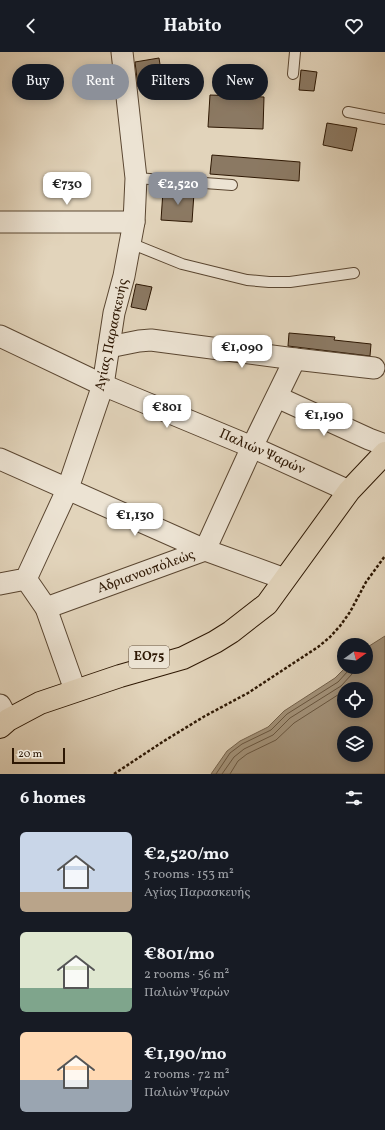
<!DOCTYPE html>
<html lang="en">
<head>
<meta charset="utf-8">
<style>
  body { margin:0; font-family:Vollkorn,serif; background:#242831; color:#f1f3f6; height:100vh; display:flex; flex-direction:column; font-size:15px; white-space:nowrap }
  * { box-sizing:border-box; margin:0 }
  p { font-size:13px; color:#9ea1a6 }
  .icon { flex:none; width:22px; height:22px; fill:none; stroke:currentColor; stroke-width:2; stroke-linecap:round; stroke-linejoin:round }
  .map { position:relative; height:722px; overflow:hidden }
  .panel { display:flex; flex-direction:column; background:#171b24; flex:1 }
  .panel>* { flex:none }
  .banner { position:absolute; left:12px; top:12px; width:361px; height:36px; display:flex; gap:8px }
  .needle { width:26px; rotate:75deg }
  .fabs { position:absolute; left:337px; top:586px; display:grid; gap:8px }
  .fabs a { display:grid; place-items:center; width:36px; height:36px; border-radius:50%; background:#171b24; box-shadow:0 2px 10px #0003; font-size:20px }
  .scale { position:absolute; left:12px; bottom:10px; width:53px; box-sizing:border-box; padding-left:4px; border:2px solid #2d1703; border-top:0; font-size:11px; line-height:14px; white-space:nowrap; color:#2d1703; -webkit-text-stroke:3px #ece3d3; paint-order:stroke }
  .price { position:absolute; translate:-50% -34px; padding:0 9px; border-radius:8px; background:#fff; color:#222; font-size:13px; line-height:26px; filter:drop-shadow(0 1px 2px #0008) }
  .price::after { content:''; position:absolute; left:50%; top:24px; width:12px; height:9px; margin-left:-6px; background:inherit; clip-path:polygon(0 0,100% 0,50% 100%) }
  .price.on { background:#8c9099; color:#fff }
  ul { padding:0; list-style:none }
  li { display:flex; align-items:center; gap:12px; height:100px; padding:0 20px }
  li span { display:grid; place-items:center; flex:none; width:112px; height:80px; border-radius:6px; color:#555 }
  li>.icon { margin-inline-start:auto }
  span .icon { width:48px; height:48px; fill:#fffc; stroke-width:1 }
  li b { font-size:17px }
  h2 { display:flex; justify-content:space-between; align-items:center; height:48px; padding:0 20px; font-size:17px }
  .chip { padding:0 14px; border-radius:18px; background:#171b24; box-shadow:0 2px 10px #0003; font-size:14px; line-height:36px }
  .chip.on { background:#8c9099; color:#fff }
  header { display:flex; justify-content:space-between; align-items:center; height:52px; padding:0 20px; background:#171b24; font-size:18px; font-weight:700 }
  .map>svg:first-child { display:block }
  .water { fill:#a4947c; stroke:#74624c; fill-rule:evenodd }
  .lines { fill:none; stroke-linecap:round; stroke-linejoin:round }
  .shore { stroke:#685640; stroke-width:1 }
  .building { fill:#8b7963; stroke:#2d1703 }
  .lane-casing { stroke:#5a4631; stroke-width:12 }
  .street-casing { stroke:#5a4631; stroke-width:23 }
  .primary-casing { stroke:#2d1703; stroke-width:24 }
  .path { stroke:#2d1703; stroke-width:2.5; stroke-dasharray:3 2; stroke-linecap:butt }
  .lane { stroke:#ece3d3; stroke-width:10 }
  .street { stroke:#ece3d3; stroke-width:21 }
  .primary { stroke:#e2d4bb; stroke-width:22 }
  .labels { text-anchor:middle; dominant-baseline:central; stroke-width:3; stroke-linejoin:round; paint-order:stroke }
  .shield { fill:#ece3d3; stroke:#665441; stroke-width:1 }
  .shield-label { font-size:13px; font-weight:bold; fill:#2d1703 }
  .street-label { font-size:14px; fill:#2d1703; stroke:#ece3d3 }
</style>
</head>
<body>
<header><svg class="icon" aria-label="back" viewBox="0 0 24 24"><path d="M15 5l-7 7 7 7"/></svg>Habito<svg class="icon" aria-label="heart" viewBox="0 0 24 24"><path d="M12 20l-8-8c-3-5 5-10 8-4 3-6 11-1 8 4z"/></svg></header>
<div class="map">
<svg width="385" height="722" viewBox="0 0 385 722">
  <rect width="100%" height="100%" fill="#e2d4bb"/>
  <filter id="stains"><feTurbulence type="fractalNoise" baseFrequency=".005" numOctaves="4"/><feColorMatrix values="0 0 0 0 .2 0 0 0 0 .09 0 0 0 0 .02 0 0 0 .5 -.17"/></filter>
  <radialGradient id="worn" r=".72"><stop offset=".6" stop-color="#630" stop-opacity="0"/><stop offset="1" stop-color="#630" stop-opacity=".3"/></radialGradient>
  <path class="water" d="M385,584v138h-174l16,-23 13,-10 28,-14 16,-16 51,-33 11,-11h20v-19zM344,637h22v22h-22zM344,681h22v22h-22z"/>
  <g class="lines">
    <g class="shore">
      <path d="M216,722l14,-21 12,-9 29,-14 16,-16 51,-32 10,-11 1,-4"/>
      <path d="M222,722l12,-17 10,-8 29,-14 17,-17 51,-32 11,-12 2,-7"/>
      <path d="M230,722l8,-13 9,-7 29,-14 18,-17 50,-32"/>
    </g>
  </g>
  <g class="building">
    <path d="M159,6l4,26 -25,3 -3,-25z"/>
    <path d="M301,18l16,2 -3,19 -15,-1z"/>
    <path d="M210,43l54,2 -1,32 -55,-2z"/>
    <path d="M327,71l30,5 -5,23 -29,-6z"/>
    <path d="M212,103l88,7 -1,19 -89,-7z"/>
    <path d="M163,139l31,2 -2,29 -31,-2z"/>
    <path d="M136,232l16,3 -6,23 -15,-3z"/>
    <path d="M289,281l46,4 -1,3 37,4 -1,12 -82,-10z"/>
  </g>
  <g class="lines">
    <defs>
      <g id="lane">
        <path d="M293,22l2,-22"/>
        <path d="M348,60l37,7"/>
        <path d="M136,126l96,7"/>
        <path d="M130,191l52,21 65,16 22,2h21l64,-9"/>
      </g>
      <g id="street">
        <path d="M0,170h134"/>
        <path d="M0,284l103,49 149,62 97,44"/>
        <path d="M109,295l30,-6 12,-1 144,19 79,9"/>
        <path d="M277,345l92,42 16,6"/>
        <path d="M0,407l205,91 80,29"/>
        <path d="M26,527l20,29 29,82"/>
        <path d="M0,532l26,-5 42,-91 35,-103 11,-72 10,-37 10,-54 2,-44 -14,-126"/>
        <path d="M46,556l159,-58 47,-103 43,-88"/>
        <path d="M0,653l8,15"/>
      </g>
      <path id="primary" d="M0,675l8,-7 32,-17 80,-27 63,-18 32,-16 16,-10 36,-28 82,-113 36,-38"/>
    </defs>
    <use href="#lane" class="lane-casing"/>
    <use href="#street" class="street-casing"/>
    <use href="#primary" class="primary-casing"/>
    <path class="path" d="M114,722l50,-33 41,-25 43,-23 70,-46 12,-10 10,-11 10,-14 16,-30 19,-26"/>
    <use href="#lane" class="lane"/>
    <use href="#street" class="street"/>
    <use href="#primary" class="primary"/>
  </g>
  <g class="labels">
    <rect class="shield" x="129" y="594" width="40" height="22" rx="3"/>
    <g class="shield-label">
      <text x="149" y="605">ΕΟ75</text>
    </g>
    <g class="street-label">
      <text transform="translate(112 283) rotate(-78)">Αγίας Παρασκευής</text>
      <text transform="translate(262 400) rotate(24)">Παλιών Ψαρών</text>
      <text transform="translate(146 520) rotate(-20)">Αδριανουπόλεώς</text>
    </g>
  </g>
  <rect width="100%" height="100%" filter="url(#stains)"/>
  <rect width="100%" height="100%" fill="url(#worn)"/>
</svg>
<div class="fabs">
<a><svg class="needle" viewBox="-14 -14 28 28"><path d="M0-13l5 13h-10z" fill="#e53935"/><path d="M0 13l5-13h-10z" fill="#9ea1a6"/></svg></a>
<a><svg class="icon" aria-label="locate" viewBox="0 0 24 24"><circle cx="12" cy="12" r="6"/><path d="M12 2v4M12 18v4M2 12h4M18 12h4"/></svg></a>
<a><svg class="icon" aria-label="layers" viewBox="0 0 24 24"><path d="M12 4l9 5-9 5-9-5zM3 14l9 5 9-5"/></svg></a>
</div>
<div class="scale">20 m</div>
<b class="price" style="left:67px;top:154px">€730</b>
<b class="price on" style="left:178px;top:154px">€2,520</b>
<b class="price" style="left:242px;top:317px">€1,090</b>
<b class="price" style="left:167px;top:377px">€801</b>
<b class="price" style="left:324px;top:385px">€1,190</b>
<b class="price" style="left:135px;top:485px">€1,130</b>
<div class="banner">
<a class="chip">Buy</a>
<a class="chip on">Rent</a>
<a class="chip">Filters</a>
<a class="chip">New</a>
</div>
</div>
<section class="panel">
<h2>6 homes<svg class="icon" aria-label="filters" viewBox="0 0 24 24"><path d="M4 7h16M4 17h16"/><circle cx="9" cy="7" r="2"/><circle cx="15" cy="17" r="2"/></svg></h2>
<ul>
<li><span style="background:linear-gradient(#c9d6e8 75%,#b9a48a 0)"><svg class="icon" aria-label="home" viewBox="0 0 24 24"><path d="M3 11l9-7 9 7M6 9v11h12V9"/></svg></span><div><b>€2,520/mo</b><p>5 rooms · 153 m²</p><p>Αγίας Παρασκευής</p></div></li>
<li><span style="background:linear-gradient(#dfe7d0 70%,#7fa58c 0)"><svg class="icon" aria-label="home" viewBox="0 0 24 24"><path d="M3 11l9-7 9 7M6 9v11h12V9"/></svg></span><div><b>€801/mo</b><p>2 rooms · 56 m²</p><p>Παλιών Ψαρών</p></div></li>
<li><span style="background:linear-gradient(#ffd9b3 60%,#9aa5b1 0)"><svg class="icon" aria-label="home" viewBox="0 0 24 24"><path d="M3 11l9-7 9 7M6 9v11h12V9"/></svg></span><div><b>€1,190/mo</b><p>2 rooms · 72 m²</p><p>Παλιών Ψαρών</p></div></li>
</ul>
</section>
</body>
</html>
